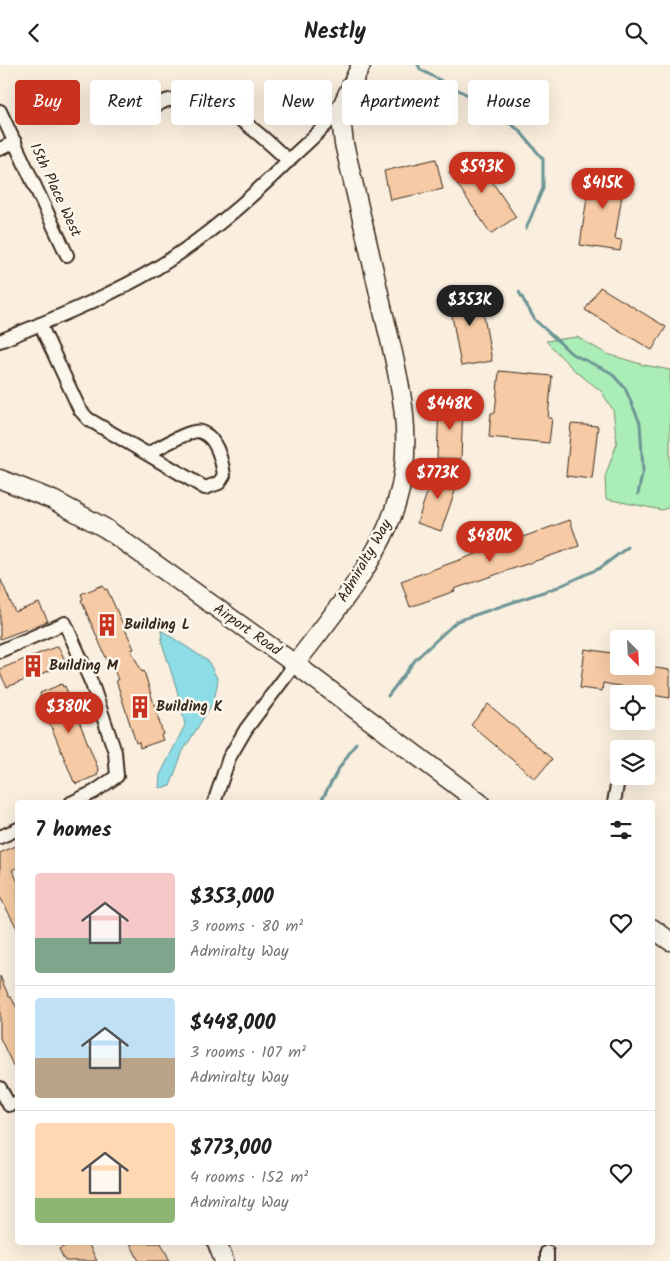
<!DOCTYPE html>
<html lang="en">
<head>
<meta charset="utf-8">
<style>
  body { margin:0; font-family:Kalam,sans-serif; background:#f2f2f2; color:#222; height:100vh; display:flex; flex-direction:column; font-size:19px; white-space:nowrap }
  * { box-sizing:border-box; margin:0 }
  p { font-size:16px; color:#767676 }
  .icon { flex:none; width:28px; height:28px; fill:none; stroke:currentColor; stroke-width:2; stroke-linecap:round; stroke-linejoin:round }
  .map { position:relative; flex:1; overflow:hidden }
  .sheet { position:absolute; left:15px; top:735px; width:640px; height:445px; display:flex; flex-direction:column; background:#fff; border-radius:5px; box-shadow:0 5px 20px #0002 }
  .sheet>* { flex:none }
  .guide { position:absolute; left:15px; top:15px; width:640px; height:45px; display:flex; gap:10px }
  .needle { width:32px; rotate:156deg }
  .fabs { position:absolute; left:610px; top:565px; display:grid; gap:10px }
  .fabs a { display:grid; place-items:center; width:45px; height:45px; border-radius:5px; background:#fff; box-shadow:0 5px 20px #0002; font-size:25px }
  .price { position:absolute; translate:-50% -42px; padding:0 11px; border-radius:18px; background:#c8321e; color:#fff; font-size:16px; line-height:32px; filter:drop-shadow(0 1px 2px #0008) }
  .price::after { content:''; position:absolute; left:50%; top:30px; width:15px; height:11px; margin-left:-8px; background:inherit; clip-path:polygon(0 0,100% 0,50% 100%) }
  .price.active { background:#222; color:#fff }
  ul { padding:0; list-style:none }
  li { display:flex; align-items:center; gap:15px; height:125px; padding:0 20px }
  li+li { border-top:1px solid #e0e0e0 }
  li span { display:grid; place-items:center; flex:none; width:140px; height:100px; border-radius:5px; color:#555 }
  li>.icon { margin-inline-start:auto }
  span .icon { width:60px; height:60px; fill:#fffc; stroke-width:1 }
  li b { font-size:21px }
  h2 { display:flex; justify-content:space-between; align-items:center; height:60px; padding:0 20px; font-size:21px }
  .pill { padding:0 18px; border-radius:5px; background:#fff; box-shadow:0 5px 20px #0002; font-size:18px; line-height:45px }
  .pill.active { background:#c8321e; color:#fff }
  header { display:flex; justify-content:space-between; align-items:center; height:65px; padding:0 20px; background:#fff; font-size:22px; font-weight:700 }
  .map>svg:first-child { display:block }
  .green { fill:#aaedb6; stroke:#728c6a }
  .water { fill:#8cdde5; stroke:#6c9595 }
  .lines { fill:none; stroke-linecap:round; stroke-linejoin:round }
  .stream { stroke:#6c9595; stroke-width:3 }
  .building { fill:#f5caa4; stroke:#3b2a1e }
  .street-casing { stroke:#3b2a1e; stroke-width:16 }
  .secondary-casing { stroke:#3b2a1e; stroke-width:21 }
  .street { stroke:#fbf7ec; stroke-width:12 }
  .secondary { stroke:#fbf7ec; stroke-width:18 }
  .labels { text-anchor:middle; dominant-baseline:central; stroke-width:5; stroke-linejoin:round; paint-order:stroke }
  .street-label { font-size:15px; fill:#3b2a1e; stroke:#fbf7ec }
  .poi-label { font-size:15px; font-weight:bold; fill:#3b2a1e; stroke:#fbf7ec; text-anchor:start }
</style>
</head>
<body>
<header><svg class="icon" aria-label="back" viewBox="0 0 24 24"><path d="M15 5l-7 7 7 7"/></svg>Nestly<svg class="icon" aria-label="search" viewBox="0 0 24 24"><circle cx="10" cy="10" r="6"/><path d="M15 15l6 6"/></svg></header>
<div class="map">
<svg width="670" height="1196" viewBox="0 0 670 1196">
  <rect width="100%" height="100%" fill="#faeede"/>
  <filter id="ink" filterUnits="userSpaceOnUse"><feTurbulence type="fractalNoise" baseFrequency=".02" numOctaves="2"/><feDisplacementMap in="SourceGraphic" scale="10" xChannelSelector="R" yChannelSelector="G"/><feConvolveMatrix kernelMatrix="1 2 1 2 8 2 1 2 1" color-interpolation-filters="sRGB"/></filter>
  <g filter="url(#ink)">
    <path class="green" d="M577,272l30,17 37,11 26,5v137l-8,3 -56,-11 -1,-22 12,-34 -4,-33 -12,-19 -27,-21 -28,-29z"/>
    <path class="water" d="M161,565l47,31 10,19 -4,21 -31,50 -13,35 -11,2 1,-13 25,-50 -8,-35 -15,-47z"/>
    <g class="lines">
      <g class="stream">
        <path d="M418,0l3,5 56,30 42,30 24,29v29l-17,41"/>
        <path d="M519,227l16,28 37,34 38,18 15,16 15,35 3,47 -5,24"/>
        <path d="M388,631l28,-37 41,-38 101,-34 42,-19 28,-21"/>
        <path d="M320,738l18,-33 18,-27"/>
      </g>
    </g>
    <g class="building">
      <path d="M474,90l42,62 -25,17 -42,-62z"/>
      <path d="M436,94l7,30 -53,11 -6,-29z"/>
      <path d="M591,105l39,6 -1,8 -5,-1 -9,56 7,1 -2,11 -40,-6z"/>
      <path d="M600,222l66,40 -14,23 -67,-40z"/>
      <path d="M479,223l13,73 -31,5 -13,-73z"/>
      <path d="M499,306l53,5 -4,42h4l-3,25 -60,-6 2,-24h4z"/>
      <path d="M439,338l24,1 -2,55 -24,-1z"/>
      <path d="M571,359l27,2 -6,53 -26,-3z"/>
      <path d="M435,404l25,8 -19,54 -24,-8z"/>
      <path d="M570,455l9,26 -125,43 1,2 -45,16 -9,-26z"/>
      <path d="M0,513l15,34 24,-9 9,18 -48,18z"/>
      <path d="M103,520l2,5 2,-1 27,60 -3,1 11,22 2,-1 19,63 -2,1 2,5 -23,8 -1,-6 -3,1 -20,-63h2l-8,-21 -3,1 -26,-60 2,-1 -2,-5z"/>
      <path d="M58,581l9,18 -60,23 -7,-14v-4z"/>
      <path d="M585,584l34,5v12h22l29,4v28l-24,-4h-22v-7l-21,-4 -1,8 -22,-3z"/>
      <path d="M62,619l1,3 2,-1 34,85 -2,2 1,2 -22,9 -1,-3 -1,1 -35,-85 2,-1 -1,-3z"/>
      <path d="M488,639l64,55 -17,20 -64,-54z"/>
      <path d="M18,780v22l-6,3 6,12v48l-18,-33v-44z"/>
      <path d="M0,911l9,21h2l7,13v66l-18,-38z"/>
      <path d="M71,1178h17l9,18h-32l-6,-12z"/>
      <path d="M130,1178h31l9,18h-31z"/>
    </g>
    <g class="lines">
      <defs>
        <g id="street">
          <path d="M0,46l67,144"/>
          <path d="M141,49c9,-5 19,-12 28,-14 48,-9 88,32 120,61"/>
          <path d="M0,84l15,-7"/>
          <path d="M40,259l40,86 8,9 117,69 14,-5 5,-8c-2,-13 -7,-38 -23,-43 -10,-4 -43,17 -54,22"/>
          <path d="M0,276c52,-22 106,-43 155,-72 50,-30 95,-70 136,-111 17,-16 34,-31 49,-48"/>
          <path d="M0,586l65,-28 27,61 23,68 2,24 -23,16 -23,11"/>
          <path d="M214,738l15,-45 17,-29 49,-65"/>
          <path d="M614,738l5,-30"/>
          <path d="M0,772l18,-8"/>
          <path d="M0,1023l9,17 9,-3"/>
          <path d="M547,1196v-9"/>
        </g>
        <g id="secondary">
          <path d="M0,414l53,21 52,28 190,136 185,139"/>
          <path d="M295,599c37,-48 85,-105 102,-163 20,-65 0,-131 -15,-194 -12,-55 -25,-109 -38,-163l-4,-34 21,-45"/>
          <path d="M652,863l18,13"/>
          <path d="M217,1178l7,18"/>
        </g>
      </defs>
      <use href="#street" class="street-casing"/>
      <use href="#secondary" class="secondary-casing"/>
      <use href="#street" class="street"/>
      <use href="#secondary" class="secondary"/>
    </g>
  </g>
  <defs>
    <symbol id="building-bare" viewBox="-9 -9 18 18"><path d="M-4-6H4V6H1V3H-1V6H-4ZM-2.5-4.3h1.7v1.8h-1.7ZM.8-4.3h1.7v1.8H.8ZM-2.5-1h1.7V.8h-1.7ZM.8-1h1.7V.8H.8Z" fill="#c8321e" stroke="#fbf7ec" stroke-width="2.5" paint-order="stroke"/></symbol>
  </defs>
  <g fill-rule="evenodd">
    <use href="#building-bare" x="91" y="544" width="32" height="32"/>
    <use href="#building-bare" x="17" y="585" width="32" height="32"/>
    <use href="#building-bare" x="124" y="626" width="32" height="32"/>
  </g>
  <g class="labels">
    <g class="street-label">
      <text transform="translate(55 125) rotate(65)">15th Place West</text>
      <text transform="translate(365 496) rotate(-60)">Admiralty Way</text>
      <text transform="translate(247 565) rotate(35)">Airport Road</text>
    </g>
    <g class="poi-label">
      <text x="124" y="560">Building L</text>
      <text x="49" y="601">Building M</text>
      <text x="156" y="642">Building K</text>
    </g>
  </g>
</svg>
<div class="fabs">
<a><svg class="needle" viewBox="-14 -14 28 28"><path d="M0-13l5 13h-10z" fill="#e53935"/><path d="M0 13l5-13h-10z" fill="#767676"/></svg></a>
<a><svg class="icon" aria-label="locate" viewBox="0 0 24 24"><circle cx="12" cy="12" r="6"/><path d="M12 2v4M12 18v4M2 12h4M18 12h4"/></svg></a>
<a><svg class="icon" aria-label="layers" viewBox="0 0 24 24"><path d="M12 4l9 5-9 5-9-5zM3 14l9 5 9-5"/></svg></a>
</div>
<b class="price" style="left:482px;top:129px">$593K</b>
<b class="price" style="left:603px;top:145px">$415K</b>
<b class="price active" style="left:470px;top:262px">$353K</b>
<b class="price" style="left:450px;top:366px">$448K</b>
<b class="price" style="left:438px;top:435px">$773K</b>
<b class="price" style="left:490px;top:498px">$480K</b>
<b class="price" style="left:69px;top:669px">$380K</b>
<div class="guide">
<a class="pill active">Buy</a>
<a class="pill">Rent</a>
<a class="pill">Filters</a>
<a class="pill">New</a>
<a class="pill">Apartment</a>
<a class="pill">House</a>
</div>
<section class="sheet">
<h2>7 homes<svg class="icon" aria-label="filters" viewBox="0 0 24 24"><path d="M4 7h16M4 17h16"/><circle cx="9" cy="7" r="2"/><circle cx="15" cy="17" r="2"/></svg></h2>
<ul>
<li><span style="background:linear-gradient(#f6c9c9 65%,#7fa58c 0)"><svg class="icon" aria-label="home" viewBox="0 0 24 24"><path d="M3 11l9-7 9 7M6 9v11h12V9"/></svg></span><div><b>$353,000</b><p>3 rooms · 80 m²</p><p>Admiralty Way</p></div><svg class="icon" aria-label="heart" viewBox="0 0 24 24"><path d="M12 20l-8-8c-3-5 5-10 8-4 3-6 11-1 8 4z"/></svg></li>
<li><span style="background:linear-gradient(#bfe0f5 60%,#b9a48a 0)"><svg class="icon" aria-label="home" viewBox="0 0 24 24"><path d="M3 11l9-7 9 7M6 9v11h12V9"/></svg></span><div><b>$448,000</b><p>3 rooms · 107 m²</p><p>Admiralty Way</p></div><svg class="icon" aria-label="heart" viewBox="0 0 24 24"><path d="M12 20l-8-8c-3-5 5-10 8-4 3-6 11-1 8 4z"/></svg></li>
<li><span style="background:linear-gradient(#ffd9b3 75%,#8fb573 0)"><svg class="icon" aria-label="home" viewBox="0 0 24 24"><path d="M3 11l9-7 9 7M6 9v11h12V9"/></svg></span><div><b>$773,000</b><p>4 rooms · 152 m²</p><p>Admiralty Way</p></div><svg class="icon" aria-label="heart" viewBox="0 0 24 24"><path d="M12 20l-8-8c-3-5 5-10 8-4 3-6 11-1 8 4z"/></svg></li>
</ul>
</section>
</div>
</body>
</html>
